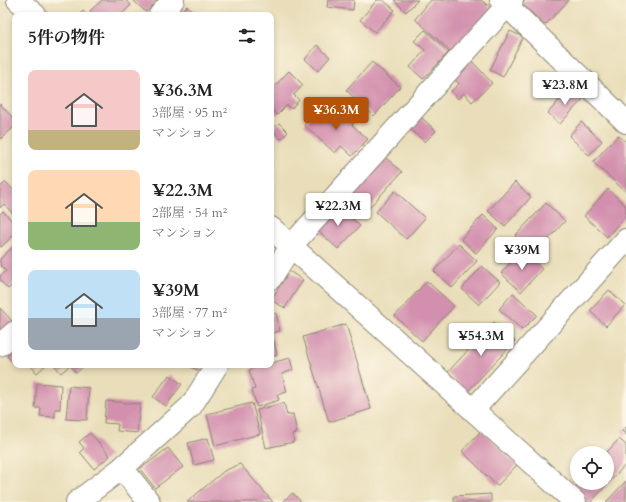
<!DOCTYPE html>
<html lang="ja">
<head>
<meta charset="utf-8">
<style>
  body { margin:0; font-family:Cardo,"Noto Serif JP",serif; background:#f2f2f2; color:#202124; height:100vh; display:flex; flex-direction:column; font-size:15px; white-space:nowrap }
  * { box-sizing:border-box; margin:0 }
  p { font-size:13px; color:#757577 }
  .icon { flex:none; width:22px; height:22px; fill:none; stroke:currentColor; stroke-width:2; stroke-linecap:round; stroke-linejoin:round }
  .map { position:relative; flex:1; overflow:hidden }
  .details { position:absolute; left:12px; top:12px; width:262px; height:356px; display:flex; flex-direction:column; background:#fff; border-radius:8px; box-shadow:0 2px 6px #0003 }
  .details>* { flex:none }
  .buttons { position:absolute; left:570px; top:446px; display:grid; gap:8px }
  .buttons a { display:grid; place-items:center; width:44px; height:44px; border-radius:50%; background:#fff; box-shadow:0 2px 6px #0003; font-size:20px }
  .price { position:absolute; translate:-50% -34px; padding:0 9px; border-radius:4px; background:#fff; color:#222; font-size:13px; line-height:26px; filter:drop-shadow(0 1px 2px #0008) }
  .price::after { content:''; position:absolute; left:50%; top:24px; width:12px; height:9px; margin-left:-6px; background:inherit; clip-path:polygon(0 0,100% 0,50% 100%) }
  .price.current { background:#b45309; color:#fff }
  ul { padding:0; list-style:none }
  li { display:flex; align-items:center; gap:12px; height:100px; padding:0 16px }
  li span { display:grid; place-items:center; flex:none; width:112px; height:80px; border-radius:8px; color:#555 }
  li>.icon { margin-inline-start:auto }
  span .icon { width:48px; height:48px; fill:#fffc; stroke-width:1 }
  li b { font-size:17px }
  h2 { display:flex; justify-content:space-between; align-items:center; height:48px; padding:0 16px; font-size:17px }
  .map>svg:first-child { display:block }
  .building { fill:#d390ae }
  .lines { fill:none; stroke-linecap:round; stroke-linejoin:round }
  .street-casing { stroke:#8a8472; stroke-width:24 }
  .secondary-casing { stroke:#8a8472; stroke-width:24 }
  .street { stroke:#fff; stroke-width:22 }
  .secondary { stroke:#fff; stroke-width:22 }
</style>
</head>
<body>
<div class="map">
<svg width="626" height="502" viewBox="0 0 626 502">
  <rect width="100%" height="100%" fill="#fcf5e5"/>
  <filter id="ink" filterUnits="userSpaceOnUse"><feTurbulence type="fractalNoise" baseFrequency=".025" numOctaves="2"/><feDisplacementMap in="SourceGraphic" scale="8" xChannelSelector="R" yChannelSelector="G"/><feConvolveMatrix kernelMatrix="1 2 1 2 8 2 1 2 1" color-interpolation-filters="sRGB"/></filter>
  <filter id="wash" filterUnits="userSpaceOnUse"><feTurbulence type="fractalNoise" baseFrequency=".012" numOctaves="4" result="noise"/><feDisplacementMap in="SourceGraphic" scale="16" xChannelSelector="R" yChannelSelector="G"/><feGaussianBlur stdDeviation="0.9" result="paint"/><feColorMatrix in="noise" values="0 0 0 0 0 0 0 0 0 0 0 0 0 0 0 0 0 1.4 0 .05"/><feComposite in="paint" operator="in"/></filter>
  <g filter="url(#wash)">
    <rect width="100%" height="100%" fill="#e9deb9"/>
    <g id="blocks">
      <g class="building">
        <path d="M102,0h24l5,5 -10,10h-27l-4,-4z"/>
        <path d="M133,0h25l-12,12z"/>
        <path d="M328,0h26l-1,10 -26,-3z"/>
        <path d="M377,0h6l12,10 -20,22 -15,-12z"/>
        <path d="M394,0h24l-12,12z"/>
        <path d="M431,0h50l11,9 -39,44 -38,-34z"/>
        <path d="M525,0h44l-24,25 -23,-21z"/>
        <path d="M187,6l10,9h-19z"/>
        <path d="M83,11l4,4h-8z"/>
        <path d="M425,30l24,22 -26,27 -13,-12 15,-17 -11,-9z"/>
        <path d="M510,31l13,6 -20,40 -13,-7z"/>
        <path d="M317,45l13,12 -12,14 -13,-12z"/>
        <path d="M471,60l21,23 -20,19 -8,-9 -6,6 -7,-8 8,-7 -6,-7z"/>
        <path d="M372,62l28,25 -26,29 -28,-26z"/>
        <path d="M289,71l14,14 -9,10 5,5 -8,9 -4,-4 -10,10 -6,-6v-19z"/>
        <path d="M570,88l13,11 -23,25 -12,-11z"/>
        <path d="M0,104l15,16v6l-15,14z"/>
        <path d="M323,105l17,15 6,-7 9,8 -3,4 16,14 -16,17 -11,-10 -6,7 -31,-28z"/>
        <path d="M421,117l15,14 -11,11 -15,-13z"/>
        <path d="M581,122l21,19 -13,14 -20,-19z"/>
        <path d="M279,123l9,9 -7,7 -9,-9z"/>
        <path d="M618,135l8,7v50l-33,-30z"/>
        <path d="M385,157l17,15 -36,39 -17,-15z"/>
        <path d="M6,182l9,10v24l-11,-12 -4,4v-21z"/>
        <path d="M515,182l16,15 -26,29 -17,-15z"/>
        <path d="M608,189l18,17v9l-19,22 -23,-21z"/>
        <path d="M395,191l30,27 -19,21 -30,-27z"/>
        <path d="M546,203l19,18 -30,33 -20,-18z"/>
        <path d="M337,205l23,21 -22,23 -23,-21z"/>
        <path d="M3,211l12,13v10l-14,13 -1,-1v-32z"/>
        <path d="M483,215l15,14 -22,24 -15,-14z"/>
        <path d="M459,244l18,17 -25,27 -18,-17z"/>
        <path d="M15,245v37l-7,7 -8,-9v-4l6,-5 -6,-6v-6z"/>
        <path d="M522,250l20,19 -21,23 -20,-19z"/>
        <path d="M482,266l18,16 -21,23 -17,-16z"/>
        <path d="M289,271l14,9 -18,28 -14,-8z"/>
        <path d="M427,281l27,25 -32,35 -27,-25z"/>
        <path d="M609,290l16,15 -19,21 -16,-15z"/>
        <path d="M513,293l24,22 -15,15 -23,-21z"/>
        <path d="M0,308l13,14 -13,11z"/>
        <path d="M276,313l4,18 -8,2 5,22 -6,2v-42z"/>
        <path d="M494,322l21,19 -48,51 -20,-19z"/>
        <path d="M346,324l25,85 -42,13 -26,-85z"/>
        <path d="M15,349v16l-8,-9z"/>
        <path d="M290,358l3,12 -11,4 5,18 -10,3 2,5 -22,7 -5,-17 3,-1 -6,-19 16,-5h6v-2z"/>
        <path d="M30,365h16l-9,8z"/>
        <path d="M54,365h31l-9,8 -6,-8 -9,8z"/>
        <path d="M186,365h16l-2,6z"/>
        <path d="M169,375l13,9 -16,22 -13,-9z"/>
        <path d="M37,383l24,2 -1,24h-5v8l-15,-1 1,-8h-6z"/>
        <path d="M69,386l20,2 -2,32 -21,-1z"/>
        <path d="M106,401l34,3 -3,29 -20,-2 1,-7 -14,-1z"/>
        <path d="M252,403l8,31 -45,12 -8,-32z"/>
        <path d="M284,403l3,12 6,-1 4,19 -5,1 2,8 -28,6 -9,-38z"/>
        <path d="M626,427v8l-4,-4z"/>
        <path d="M482,430l35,35 -20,21 -35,-35z"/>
        <path d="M90,433l20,23 -16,13 -14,-17 4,-4 -5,-6z"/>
        <path d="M208,438l6,22 -20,5 -6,-22z"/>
        <path d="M619,439l7,6v19l-35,38h-4l-14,-13 6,-6h28v-31z"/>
        <path d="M168,448l15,19 -28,21 -15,-19z"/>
        <path d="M240,464l33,38h-86l37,-31z"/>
        <path d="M626,481v21h-20z"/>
        <path d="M293,493l8,9h-19z"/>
        <path d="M491,494v8h-37v-6z"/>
      </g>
    </g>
  </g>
  <g filter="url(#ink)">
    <use href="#blocks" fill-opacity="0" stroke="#8a8472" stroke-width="1"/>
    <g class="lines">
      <defs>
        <g id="street">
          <path d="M18,0l17,15"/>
          <path d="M501,0l125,122"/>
          <path d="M160,15l13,-15"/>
          <path d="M271,228l304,274"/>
          <path d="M271,278l20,-32 221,-246"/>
          <path d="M0,345l15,-13"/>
          <path d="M122,468l27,34"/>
          <path d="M77,502l45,-34 69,-62 26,-41"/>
        </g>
        <path id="secondary" d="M473,410l153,-170"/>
      </defs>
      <use href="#street" class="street-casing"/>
      <use href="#secondary" class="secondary-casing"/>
      <use href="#street" class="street"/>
      <use href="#secondary" class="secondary"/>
    </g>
  </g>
</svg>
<div class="buttons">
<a><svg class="icon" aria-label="locate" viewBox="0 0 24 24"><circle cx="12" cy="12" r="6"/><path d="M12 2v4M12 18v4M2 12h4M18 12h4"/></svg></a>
</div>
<b class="price" style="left:565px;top:106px">¥23.8M</b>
<b class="price current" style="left:336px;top:131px">¥36.3M</b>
<b class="price" style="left:338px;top:227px">¥22.3M</b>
<b class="price" style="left:522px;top:271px">¥39M</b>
<b class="price" style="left:481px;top:357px">¥54.3M</b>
<section class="details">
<h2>5件の物件<svg class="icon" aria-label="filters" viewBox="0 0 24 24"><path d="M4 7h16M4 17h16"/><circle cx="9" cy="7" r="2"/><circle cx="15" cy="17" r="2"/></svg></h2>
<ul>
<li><span style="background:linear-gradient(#f6c9c9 75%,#c2b280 0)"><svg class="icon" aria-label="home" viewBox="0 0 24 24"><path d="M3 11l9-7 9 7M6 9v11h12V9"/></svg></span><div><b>¥36.3M</b><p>3部屋 · 95 m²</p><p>マンション</p></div></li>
<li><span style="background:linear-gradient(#ffd9b3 65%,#8fb573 0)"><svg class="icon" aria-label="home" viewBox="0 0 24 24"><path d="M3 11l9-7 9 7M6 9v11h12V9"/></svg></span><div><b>¥22.3M</b><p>2部屋 · 54 m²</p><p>マンション</p></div></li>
<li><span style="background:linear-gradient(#bfe0f5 60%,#9aa5b1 0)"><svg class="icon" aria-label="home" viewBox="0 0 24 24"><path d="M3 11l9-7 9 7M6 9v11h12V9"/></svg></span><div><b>¥39M</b><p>3部屋 · 77 m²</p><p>マンション</p></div></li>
</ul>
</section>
</div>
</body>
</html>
